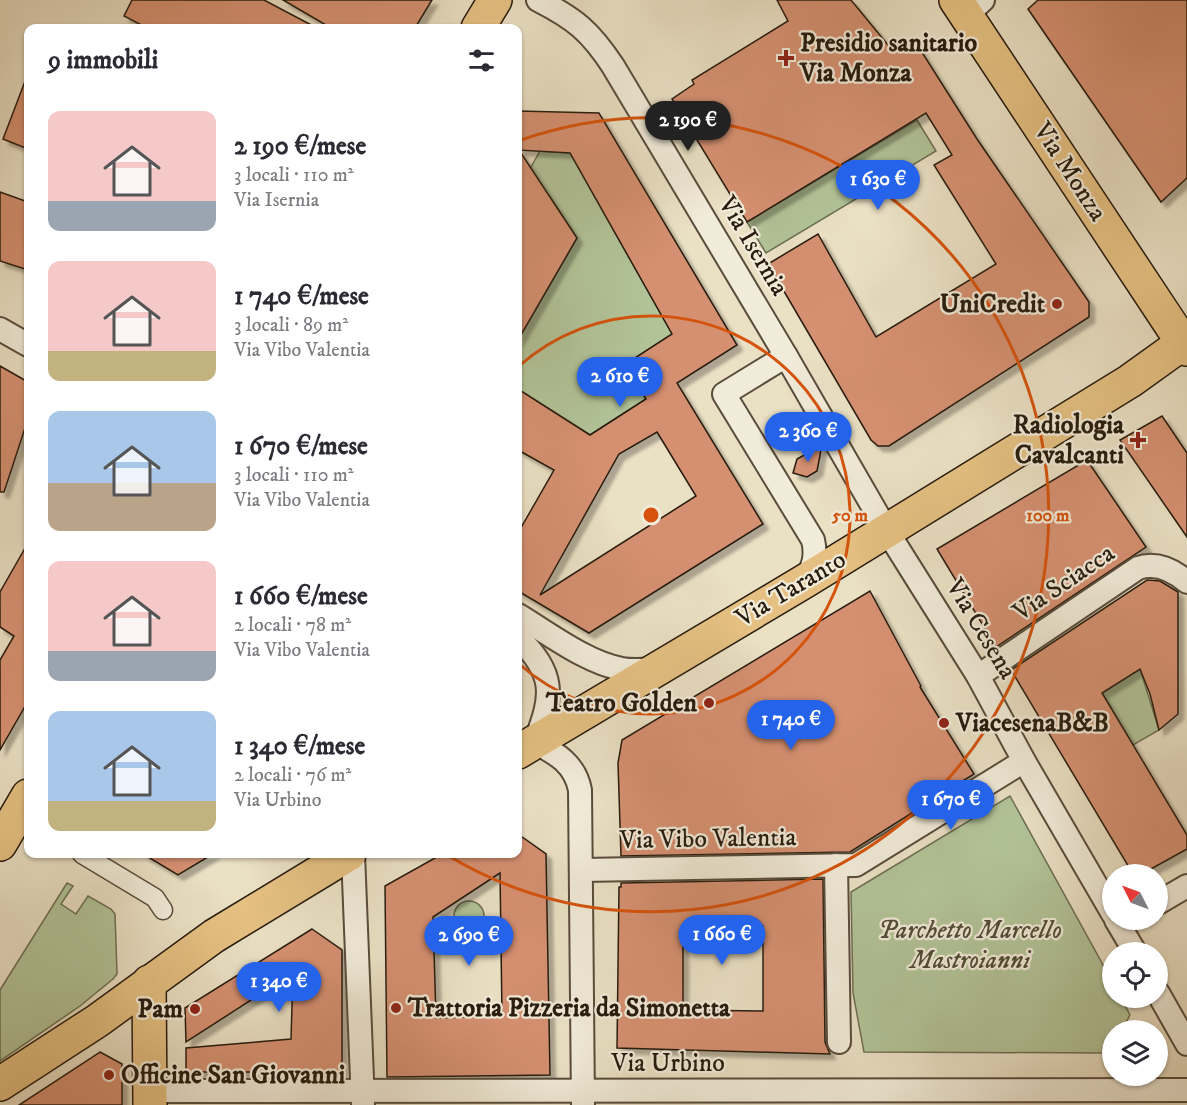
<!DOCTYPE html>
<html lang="it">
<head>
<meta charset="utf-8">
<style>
  body { margin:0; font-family:"IM FELL DW Pica",serif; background:#f2f2f3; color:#2b2b33; height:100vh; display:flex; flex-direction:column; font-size:22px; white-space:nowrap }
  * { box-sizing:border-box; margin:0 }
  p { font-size:20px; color:#7c7c81 }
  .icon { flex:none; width:33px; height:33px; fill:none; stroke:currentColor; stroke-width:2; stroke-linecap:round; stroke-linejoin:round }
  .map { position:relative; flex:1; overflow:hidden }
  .side { position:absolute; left:24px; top:24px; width:498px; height:834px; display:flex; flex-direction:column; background:#fff; border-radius:12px; box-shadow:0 2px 4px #0004 }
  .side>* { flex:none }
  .needle { width:39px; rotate:312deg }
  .buttons { position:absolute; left:1102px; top:864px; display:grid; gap:12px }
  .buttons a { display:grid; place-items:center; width:66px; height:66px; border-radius:50%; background:#fff; box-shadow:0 2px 4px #0004; font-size:30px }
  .price { position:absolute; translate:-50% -51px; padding:0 14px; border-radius:21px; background:#2563eb; color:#fff; font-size:20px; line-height:39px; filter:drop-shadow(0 2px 3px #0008) }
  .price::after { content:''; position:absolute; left:50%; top:36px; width:18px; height:14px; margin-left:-9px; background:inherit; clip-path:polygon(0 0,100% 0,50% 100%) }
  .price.active { background:#222; color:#fff }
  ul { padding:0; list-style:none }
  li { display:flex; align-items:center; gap:18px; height:150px; padding:0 24px }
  li span { display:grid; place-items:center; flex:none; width:168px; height:120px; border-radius:12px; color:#555 }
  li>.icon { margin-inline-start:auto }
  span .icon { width:72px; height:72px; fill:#fffc; stroke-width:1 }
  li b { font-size:26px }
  h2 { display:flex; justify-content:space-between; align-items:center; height:72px; padding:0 24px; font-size:26px }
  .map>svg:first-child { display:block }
  .green { fill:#b2c398; stroke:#6c6f53; stroke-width:1.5 }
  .building { fill:#d59071; stroke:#271b0e; stroke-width:1.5; fill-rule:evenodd; filter:url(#shadow) }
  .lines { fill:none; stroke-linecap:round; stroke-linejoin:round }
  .pedestrian-casing { stroke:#584c3c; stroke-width:21 }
  .minor-casing { stroke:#584c3c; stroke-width:26 }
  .primary-casing { stroke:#271b0e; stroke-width:36 }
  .pedestrian { stroke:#f1ebd9; stroke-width:18 }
  .minor { stroke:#f1ebd9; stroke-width:22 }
  .primary { stroke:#e5c082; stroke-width:33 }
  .ring { fill:none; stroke:#d5530c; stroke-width:3 }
  .poi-dot { fill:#8f2418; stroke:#f1ebd9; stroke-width:2 }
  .labels { text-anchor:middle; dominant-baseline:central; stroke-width:4.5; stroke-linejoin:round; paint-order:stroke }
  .poi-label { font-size:26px; font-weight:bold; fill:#271b0e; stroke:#f1ebd9; text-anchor:start }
  .street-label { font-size:26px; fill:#271b0e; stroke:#f1ebd9 }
  .park-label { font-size:26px; font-style:italic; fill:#514d37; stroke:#f1ebd9 }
  .centre { fill:#d5530c; stroke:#f1ebd9; stroke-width:3 }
  .ring-label { font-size:18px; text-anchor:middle; font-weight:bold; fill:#d5530c; stroke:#f1ebd9; stroke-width:4.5; stroke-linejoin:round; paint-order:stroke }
</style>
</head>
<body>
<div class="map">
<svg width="1187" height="1105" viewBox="0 0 1187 1105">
  <defs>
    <filter id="shadow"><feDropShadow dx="5.5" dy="5.5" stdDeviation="1.5" flood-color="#0004"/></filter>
  </defs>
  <rect width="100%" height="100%" fill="#eae0c4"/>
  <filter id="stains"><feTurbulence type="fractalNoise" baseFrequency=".00333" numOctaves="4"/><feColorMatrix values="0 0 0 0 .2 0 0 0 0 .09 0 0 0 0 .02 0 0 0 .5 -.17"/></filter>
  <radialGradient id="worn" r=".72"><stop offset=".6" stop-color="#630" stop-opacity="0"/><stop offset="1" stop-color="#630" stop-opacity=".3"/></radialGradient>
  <g class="green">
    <path d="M917,120l19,31 -170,102 -19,-31z"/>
    <path d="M540,151l30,2 114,202 -60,10 22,34 -56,36 -72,-46v-49l59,-102 -27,-41 -32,53v-60z"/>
    <path d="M1140,669l19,61 -26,15 -31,-52z"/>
    <path d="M1010,796l103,187v15h8l9,17 -8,15h-9v15l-5,8 -244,-1 -11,-59 -2,-101z"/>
    <path d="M67,883l6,3 -12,18 15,10 12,-18 23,13 4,5 2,60 -4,5 -33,27 -80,55v-71z"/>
    <circle cx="469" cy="916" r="15"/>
  </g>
  <g class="building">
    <path d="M132,0h132l53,28h-170l-23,-12z"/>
    <path d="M283,0h149l-17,28h-84z"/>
    <path d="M777,0h74l42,51 20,-13 64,101 112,163v15l-200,129h-11l-7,-6 -103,-176 50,-30 58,103 120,-73 -62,-99 18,-10 -26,-42 -179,109 -75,-123 22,-15 -2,-4 96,-59z"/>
    <path d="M1038,0h149v178l-26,24 -133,-193z"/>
    <path d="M27,76h1v73l-25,-10z"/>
    <path d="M518,111l81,2 138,232 -60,38 86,141 -174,109 -71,-42v-58l36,-63 -36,-20v-61l72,46 56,-36 -22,-34 48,-31 -102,-181 -51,-3 58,88 -59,102zM657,432l39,64 -156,99 79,-141z"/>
    <path d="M0,192l28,10v68l-28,-9z"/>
    <path d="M0,366l28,16v37l-24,73h-4z"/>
    <path d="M1162,416l25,37v84l-67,-97z"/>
    <path d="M822,445l-5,26 -10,6 -14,-4 4,-14z"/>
    <path d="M1087,460l59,87 -150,100 -59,-98z"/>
    <path d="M28,543v158l-28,49v-90l14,-24 -14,-9v-35z"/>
    <path d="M1147,580l13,1 18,11v122l-19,16 -9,-36 -10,-25 -38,24 85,142v14l-45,25h-9l-122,-204z"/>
    <path d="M870,591l51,95 -1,1 54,87 -124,78 -229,4 -3,-93 4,-23z"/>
    <path d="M518,834l28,20 4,221 -163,2 -2,-191 57,-32h76zM500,873l2,143 -66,2 -3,-101z"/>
    <path d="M143,854h70l-35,21z"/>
    <path d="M823,879l2,163 5,12 -213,-6 2,-161h2v-4zM763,926v85l-80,-1v-83z"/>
    <path d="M312,929l30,21v122h-156v-24l105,-9 2,-66 -107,69 -1,-34z"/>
    <path d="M100,1052l22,12v41h-103z"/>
  </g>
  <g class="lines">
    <defs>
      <path id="pedestrian" d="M82,854l73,44 8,12"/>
      <g id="minor">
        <path d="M538,0c37,19 52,31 75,66l173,290 101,175 91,145 46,85 89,153"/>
        <path d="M967,15l16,-15"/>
        <path d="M0,329l28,16"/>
        <path d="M786,356l-62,38 89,146c4,17 0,27 -8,41"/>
        <path d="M518,615c30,18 69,48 104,54 11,2 22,1 33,0"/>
        <path d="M518,637c37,37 36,57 17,105 22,12 40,22 45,48l3,315"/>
        <path d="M978,676l160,-108c18,-6 35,2 49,14"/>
        <path d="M353,854l10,250"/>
        <path d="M836,865l3,177"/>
        <path d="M582,870l274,-5 168,-104"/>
        <path d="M1158,903l29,-17"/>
        <path d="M1116,920l19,32"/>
        <path d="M1158,993l29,51"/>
        <path d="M150,1091l1037,-1"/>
      </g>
      <g id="primary">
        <path d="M956,0l231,349"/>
        <path d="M478,28l17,-28"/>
        <path d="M518,752l287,-171 325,-200 53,-38"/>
        <path d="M0,844l28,-48"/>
        <path d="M149,982l1,123"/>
        <path d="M0,1084l97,-63 117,-85 135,-82"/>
      </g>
    </defs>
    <use href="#pedestrian" class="pedestrian-casing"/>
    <use href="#minor" class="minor-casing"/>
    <use href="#primary" class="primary-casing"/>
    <use href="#pedestrian" class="pedestrian"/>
    <use href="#minor" class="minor"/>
    <use href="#primary" class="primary"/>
  </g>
  <g class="ring">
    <path d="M518 367A199 199 0 1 1 518 663"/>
    <path d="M518 141A397 397 0 1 1 447 855"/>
  </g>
  <g class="poi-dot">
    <path d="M783 49h6v6h6v6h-6v6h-6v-6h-6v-6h6z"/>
    <circle cx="1057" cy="304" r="6"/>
    <path d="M1135 431h6v6h6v6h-6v6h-6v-6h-6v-6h6z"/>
    <circle cx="709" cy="703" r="6"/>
    <circle cx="944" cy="723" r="6"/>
    <circle cx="396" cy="1008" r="6"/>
    <circle cx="195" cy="1009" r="6"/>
    <circle cx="109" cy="1075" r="6"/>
  </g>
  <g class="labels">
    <g class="poi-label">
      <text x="800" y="43">Presidio sanitario<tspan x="800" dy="30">Via Monza</tspan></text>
      <text x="1045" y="304" text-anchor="end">UniCredit</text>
      <text x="1124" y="425" text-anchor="end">Radiologia<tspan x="1124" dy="30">Cavalcanti</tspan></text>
      <text x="697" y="703" text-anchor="end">Teatro Golden</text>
      <text x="956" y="723">ViacesenaB&amp;B</text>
      <text x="408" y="1008">Trattoria Pizzeria da Simonetta</text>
      <text x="183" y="1009" text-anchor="end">Pam</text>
      <text x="121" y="1075">Officine San Giovanni</text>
    </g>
    <g class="street-label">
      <text transform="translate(1070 172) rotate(57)">Via Monza</text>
      <text transform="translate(753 246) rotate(59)">Via Isernia</text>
      <text transform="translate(1064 583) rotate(-34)">Via Sciacca</text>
      <text transform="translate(791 589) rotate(-31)">Via Taranto</text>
      <text transform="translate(981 629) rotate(59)">Via Cesena</text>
      <text transform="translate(708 839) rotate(-1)">Via Vibo Valentia</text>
      <text x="668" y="1063">Via Urbino</text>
    </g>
    <g class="park-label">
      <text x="970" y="930">Parchetto Marcello<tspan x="970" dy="30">Mastroianni</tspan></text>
    </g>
  </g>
  <circle cx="651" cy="515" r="9" class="centre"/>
  <g class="ring-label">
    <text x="850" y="521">50 m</text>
    <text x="1048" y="521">100 m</text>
  </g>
  <rect width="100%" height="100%" filter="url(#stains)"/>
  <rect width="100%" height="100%" fill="url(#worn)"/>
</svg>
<div class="buttons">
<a><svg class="needle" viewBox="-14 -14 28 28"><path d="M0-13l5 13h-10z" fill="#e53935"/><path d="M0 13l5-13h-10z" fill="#7c7c81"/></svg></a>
<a><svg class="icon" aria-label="locate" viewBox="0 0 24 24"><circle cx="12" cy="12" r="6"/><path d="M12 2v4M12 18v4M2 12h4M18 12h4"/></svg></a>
<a><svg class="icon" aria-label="layers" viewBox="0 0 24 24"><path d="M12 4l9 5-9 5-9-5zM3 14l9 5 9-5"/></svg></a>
</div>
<b class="price active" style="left:688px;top:152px">2 190 €</b>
<b class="price" style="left:878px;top:211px">1 630 €</b>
<b class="price" style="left:620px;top:408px">2 610 €</b>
<b class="price" style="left:808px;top:463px">2 360 €</b>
<b class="price" style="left:791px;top:751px">1 740 €</b>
<b class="price" style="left:951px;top:831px">1 670 €</b>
<b class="price" style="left:722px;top:966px">1 660 €</b>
<b class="price" style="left:469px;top:967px">2 690 €</b>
<b class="price" style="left:279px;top:1013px">1 340 €</b>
<section class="side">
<h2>9 immobili<svg class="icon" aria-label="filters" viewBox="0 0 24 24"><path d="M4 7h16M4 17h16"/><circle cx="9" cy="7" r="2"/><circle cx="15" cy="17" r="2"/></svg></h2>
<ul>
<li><span style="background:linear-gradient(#f6c9c9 75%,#9aa5b1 0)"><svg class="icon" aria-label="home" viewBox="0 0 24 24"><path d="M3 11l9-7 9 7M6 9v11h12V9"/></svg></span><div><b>2 190 €/mese</b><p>3 locali · 110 m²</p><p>Via Isernia</p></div></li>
<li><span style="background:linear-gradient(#f6c9c9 75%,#c2b280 0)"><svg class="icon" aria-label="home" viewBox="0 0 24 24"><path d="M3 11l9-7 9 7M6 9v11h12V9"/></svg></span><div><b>1 740 €/mese</b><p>3 locali · 89 m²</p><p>Via Vibo Valentia</p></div></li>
<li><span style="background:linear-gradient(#a9c7e8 60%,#b9a48a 0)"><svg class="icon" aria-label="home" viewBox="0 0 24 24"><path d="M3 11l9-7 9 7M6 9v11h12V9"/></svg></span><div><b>1 670 €/mese</b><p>3 locali · 110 m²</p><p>Via Vibo Valentia</p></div></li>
<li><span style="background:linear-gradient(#f6c9c9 75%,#9aa5b1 0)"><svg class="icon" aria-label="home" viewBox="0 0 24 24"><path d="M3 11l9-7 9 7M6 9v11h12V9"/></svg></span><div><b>1 660 €/mese</b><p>2 locali · 78 m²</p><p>Via Vibo Valentia</p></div></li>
<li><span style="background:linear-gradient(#a9c7e8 75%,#c2b280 0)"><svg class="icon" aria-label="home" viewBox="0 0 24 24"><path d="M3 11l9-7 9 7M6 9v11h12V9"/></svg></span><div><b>1 340 €/mese</b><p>2 locali · 76 m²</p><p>Via Urbino</p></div></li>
</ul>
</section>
</div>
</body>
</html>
